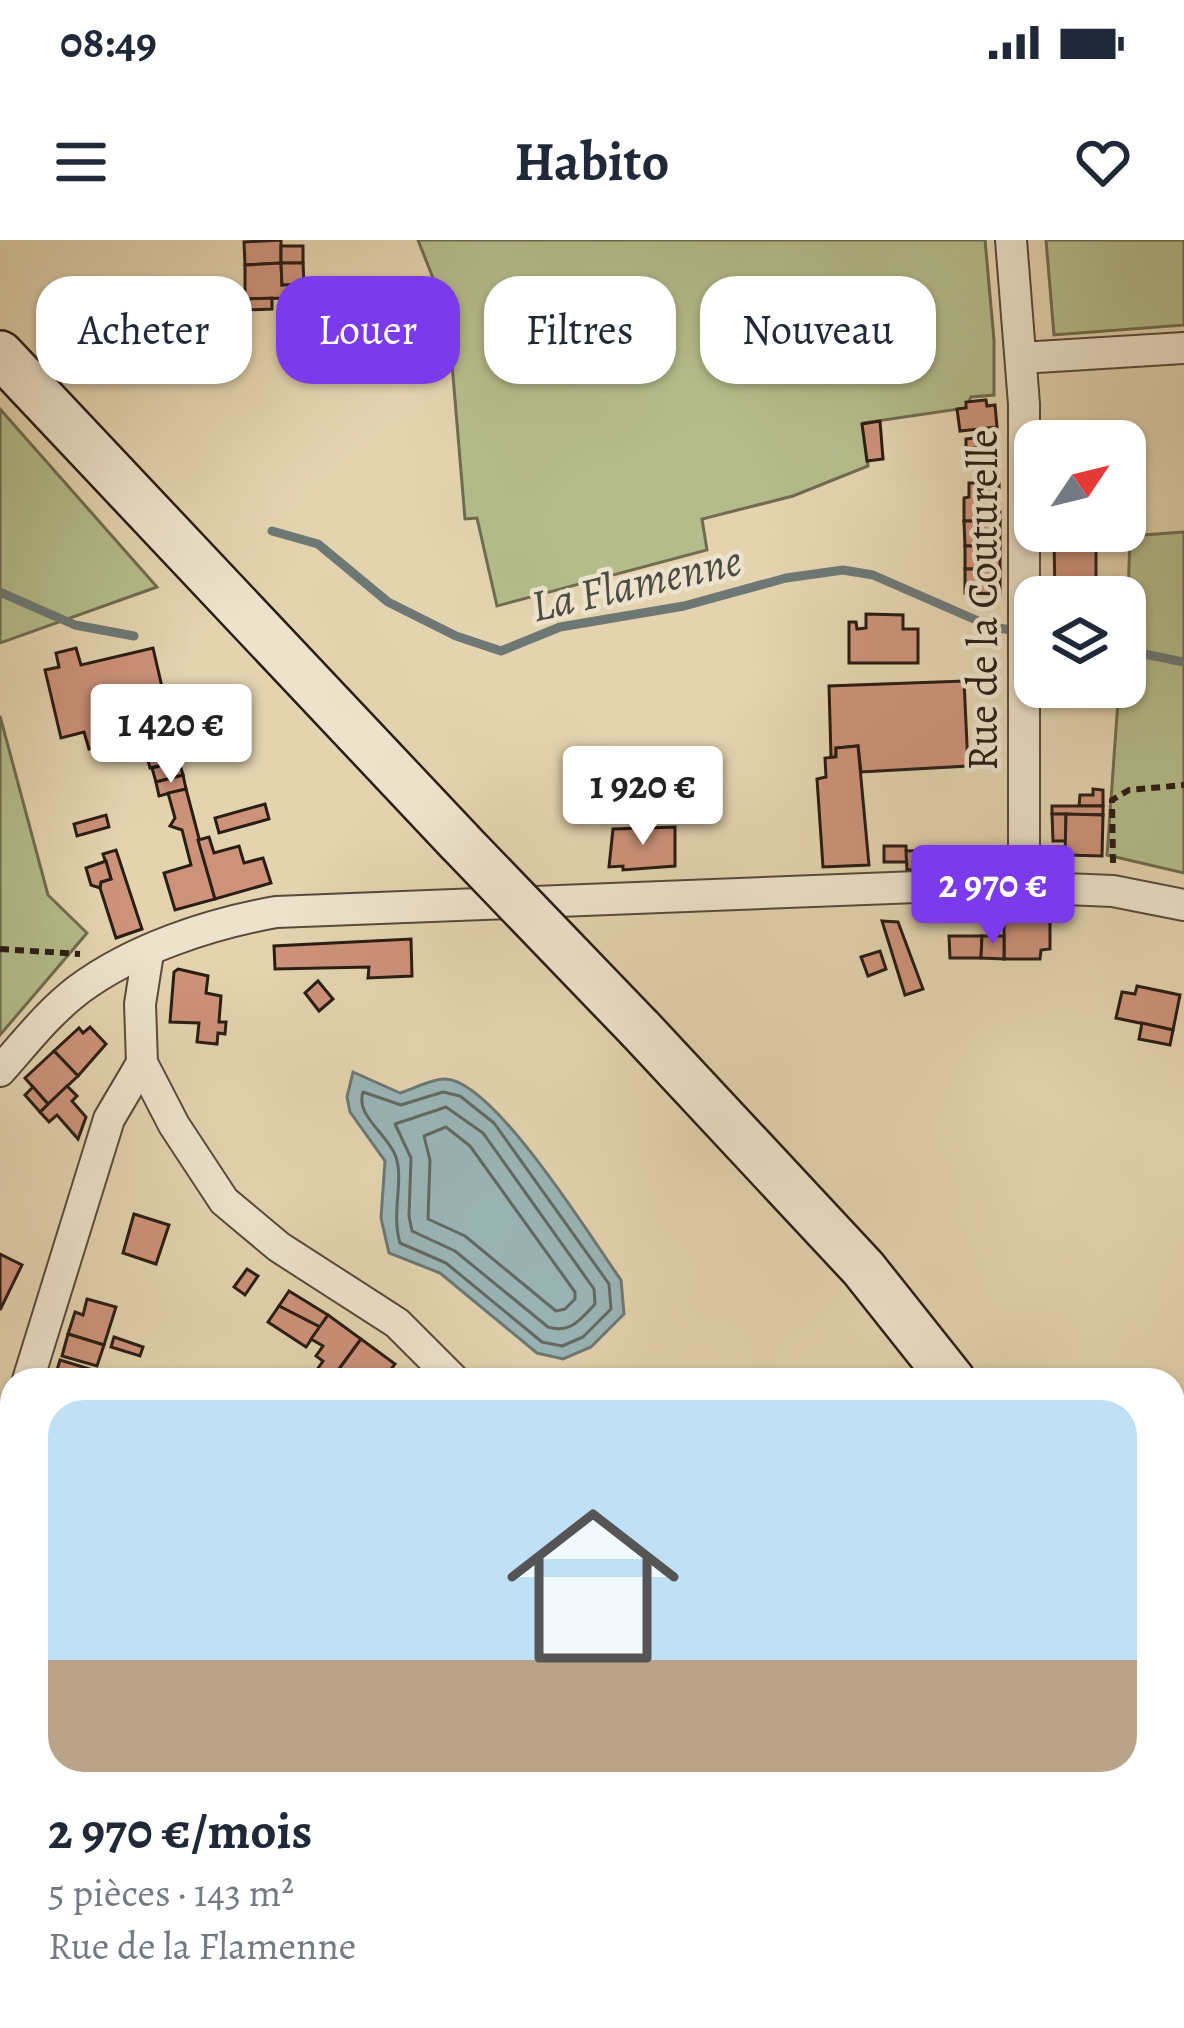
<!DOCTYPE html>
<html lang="fr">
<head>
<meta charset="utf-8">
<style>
  body { margin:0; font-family:Alegreya,serif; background:#f2f2f3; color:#1f2937; height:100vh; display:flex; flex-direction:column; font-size:45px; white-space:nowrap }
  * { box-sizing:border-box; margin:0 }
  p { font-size:39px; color:#747a83 }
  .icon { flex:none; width:66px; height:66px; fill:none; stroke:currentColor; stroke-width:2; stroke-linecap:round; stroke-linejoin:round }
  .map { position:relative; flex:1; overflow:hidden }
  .sheet { position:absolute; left:0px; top:1128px; width:1185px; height:660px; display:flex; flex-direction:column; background:#fff; border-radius:36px 36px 0 0; box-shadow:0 3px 9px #0004 }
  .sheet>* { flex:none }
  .top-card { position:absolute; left:36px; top:36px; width:1113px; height:108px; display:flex; gap:24px }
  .needle { width:78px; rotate:55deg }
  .controls { position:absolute; left:1014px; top:180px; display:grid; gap:24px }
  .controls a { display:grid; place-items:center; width:132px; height:132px; border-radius:24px; background:#fff; box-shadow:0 3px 9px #0004; font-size:60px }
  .price { position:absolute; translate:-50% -102px; padding:0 27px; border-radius:12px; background:#fff; color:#222; font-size:39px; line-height:78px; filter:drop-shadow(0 3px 6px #0008) }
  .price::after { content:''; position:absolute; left:50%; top:72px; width:36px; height:27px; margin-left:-18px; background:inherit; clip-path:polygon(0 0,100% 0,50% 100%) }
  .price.current { background:#7c3aed; color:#fff }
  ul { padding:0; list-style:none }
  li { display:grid; align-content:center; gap:24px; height:636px; padding:0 48px }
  li span { display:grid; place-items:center; height:372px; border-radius:36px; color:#555 }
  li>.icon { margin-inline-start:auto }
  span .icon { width:216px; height:216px; fill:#fffc; stroke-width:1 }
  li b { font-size:51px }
  .pill { padding:0 42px; border-radius:36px; background:#fff; box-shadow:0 3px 9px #0004; font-size:42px; line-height:108px }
  .pill.current { background:#7c3aed; color:#fff }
  .status { display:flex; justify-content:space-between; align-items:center; height:84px; padding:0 60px; background:#fff; direction:ltr }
  .status svg { height:33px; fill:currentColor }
  header { display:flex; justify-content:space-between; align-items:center; height:156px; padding:0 48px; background:#fff; font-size:54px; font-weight:700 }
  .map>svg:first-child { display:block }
  .green { fill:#b4bc8b; stroke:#6f6c4f; stroke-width:3 }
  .water { fill:#9ab5b6; stroke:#6d7875; stroke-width:3 }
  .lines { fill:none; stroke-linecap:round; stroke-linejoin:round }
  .shore { stroke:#626964; stroke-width:3 }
  .stream { stroke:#6d7875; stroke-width:9 }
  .building { fill:#cd927a; stroke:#2a1d13; stroke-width:3 }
  .street-casing { stroke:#584a3a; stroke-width:34 }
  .secondary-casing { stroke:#2a1d13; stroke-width:50 }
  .path { stroke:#2a1d13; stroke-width:6; stroke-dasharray:9 6; stroke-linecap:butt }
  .street { stroke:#ede2cb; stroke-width:30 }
  .secondary { stroke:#ede2cb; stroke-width:45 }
  .secondary-bridge-casing { stroke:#2a1d13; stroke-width:50; stroke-linecap:butt }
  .secondary-bridge { stroke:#ede2cb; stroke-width:45 }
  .labels { text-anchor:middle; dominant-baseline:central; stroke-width:9; stroke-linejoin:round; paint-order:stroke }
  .street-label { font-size:42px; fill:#2a1d13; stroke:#ede2cb }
  .water-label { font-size:45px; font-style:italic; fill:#4c4b44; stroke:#ede2cb }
</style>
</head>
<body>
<div class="status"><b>08:49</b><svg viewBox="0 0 49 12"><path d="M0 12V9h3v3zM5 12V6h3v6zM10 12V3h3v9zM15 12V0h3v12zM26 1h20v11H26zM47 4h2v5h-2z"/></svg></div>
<header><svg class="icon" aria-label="menu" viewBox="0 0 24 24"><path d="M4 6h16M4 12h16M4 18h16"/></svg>Habito<svg class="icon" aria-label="heart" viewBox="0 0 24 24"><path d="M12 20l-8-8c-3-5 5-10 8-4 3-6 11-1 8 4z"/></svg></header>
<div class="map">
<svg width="1184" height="1788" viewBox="0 0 1184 1788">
  <rect width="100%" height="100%" fill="#e3d3af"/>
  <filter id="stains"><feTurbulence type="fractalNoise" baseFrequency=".00167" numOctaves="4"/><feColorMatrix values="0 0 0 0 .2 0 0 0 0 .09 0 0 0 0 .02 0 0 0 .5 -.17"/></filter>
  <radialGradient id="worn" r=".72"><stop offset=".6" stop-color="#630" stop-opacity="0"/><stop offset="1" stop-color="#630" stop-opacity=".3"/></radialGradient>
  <g class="green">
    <path d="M418,0h567l9,100v55l-23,2 -5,11 -103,15 5,43 -75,30 -91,23 5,31 -210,56 -20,-88 -12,1 -17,-203z"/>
    <path d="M1046,0h138v85l-130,10z"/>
    <path d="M0,169l157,178 -157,56z"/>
    <path d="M1184,292v341l-77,-18 12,-168h6l5,-151z"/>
    <path d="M0,476l48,179 39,38 -87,102z"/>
  </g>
  <path class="water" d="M353,832l47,21c13,-4 31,-14 45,-14 49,1 146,159 176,201l3,34 -33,33 -28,12 -26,-6 -97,-80 -51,-20 -8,-35 4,-57 -35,-49 -3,-15z"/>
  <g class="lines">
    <g class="shore">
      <path d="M363,852l38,13 42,-13 17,4 34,27 115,161 2,25 -28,28 -21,9 -20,-4 -96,-79 -46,-20c-9,-30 4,-62 -4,-86 -8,-23 -41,-41 -33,-65z"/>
      <path d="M446,867l37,26 111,156 1,15c-14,15 -25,30 -47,23l-93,-76 -43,-20 -3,-15 2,-58 -16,-34z"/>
      <path d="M446,887l24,19 105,146v7l-10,10 -9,2 -91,-75 -37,-17 2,-59 -6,-24z"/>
    </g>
    <g class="stream">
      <path d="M272,291l46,13 70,58 68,34 45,15 59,-24 124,-21 102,-28 57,-8 30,5 119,52 26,4"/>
      <path d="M0,352l75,33 59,11"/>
      <path d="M1125,410l59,12"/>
    </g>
  </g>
  <g class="building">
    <path d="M281,0v23l-36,2 -1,-23z"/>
    <rect x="281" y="6" width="22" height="17"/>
    <path d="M281,23l1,22 14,-1v14l-51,1v-34z"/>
    <path d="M281,23h22l1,21 -22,1z"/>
    <path d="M272,58v11l-26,1 -1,-11z"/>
    <path d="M986,160l1,6 8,-1 2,22 -37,4 -3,-22 9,-1v-6z"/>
    <path d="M880,181l3,38 -16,2 -5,-37z"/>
    <path d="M991,196l1,10 -26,3v-10z"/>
    <rect x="1125" y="237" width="10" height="37"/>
    <path d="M969,243h30l1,38h-36v-23l5,-1z"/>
    <path d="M964,281h36v25h-35z"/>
    <path d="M1058,291h38v63h-41l-1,-53 4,1z"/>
    <rect x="965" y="306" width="35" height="23"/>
    <path d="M965,329h35v25l-35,-1z"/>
    <path d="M866,374l37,1v14h15v34h-69v-41h7l1,7 9,-1z"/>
    <path d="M76,408l5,17 72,-17 26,113 -29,7 -8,-32 -53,13 -5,-17 -23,6 -16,-68 14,-3 -3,-14z"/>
    <path d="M964,441l4,85 -107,6 -3,-26 -22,2v9h-5l-2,-71z"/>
    <path d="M858,506l11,119 -46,2 -6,-88 9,-2 -1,-19 11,-1v-9z"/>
    <path d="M179,521l4,14 -27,7 -4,-14z"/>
    <path d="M183,535l3,14 -27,7 -3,-14z"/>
    <path d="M609,544l4,29 -34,5 -3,-30z"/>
    <path d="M186,549l29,110 -40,11 -11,-37 27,-8 -9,-35 -12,-4 5,-8 -7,-25z"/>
    <path d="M1093,549l10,1v16h-24l1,-11h13z"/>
    <path d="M265,564l4,15 -50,14 -4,-15z"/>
    <path d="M1052,566h51v9l-51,-1z"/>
    <path d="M1052,574h14v27h-13z"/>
    <path d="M1066,574l37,1 -1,41 -37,-1z"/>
    <path d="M106,575l3,12 -32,9 -3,-12z"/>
    <path d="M675,587v39l-52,4v-4l-14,1 4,-38z"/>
    <path d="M209,597l5,16 25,-7 5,17 19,-5 8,25 -56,16 -17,-59z"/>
    <path d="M884,606h22l1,16h-23z"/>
    <path d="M116,610l26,79 -26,9 -16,-50 1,-6 10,-3 -8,-25z"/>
    <path d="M940,610l2,19 -35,1 -1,-19z"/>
    <path d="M106,621l5,18 -10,3 -1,6 -9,-3 -5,-17z"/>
    <path d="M1004,675l46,1v33l-9,1 -1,9h-36z"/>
    <path d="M882,681l16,1 25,67 -18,6z"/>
    <path d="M949,696h33l-1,22h-31z"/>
    <path d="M982,696h22v23l-23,-1z"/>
    <path d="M411,699l1,37 -44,2 1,-11 -94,2 -1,-23z"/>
    <path d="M880,711l6,18 -18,7 -7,-19z"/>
    <path d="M178,729l30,7 -2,17 15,3 -2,26h7l-1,12 -7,-1 -1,11 -20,-2 2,-19 -29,-1 4,-50z"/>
    <path d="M318,741l15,18 -14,12 -14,-18z"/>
    <path d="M1137,746l43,9 -7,35 -57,-12 6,-26 13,2z"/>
    <path d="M1142,783l31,7 -3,15 -31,-6z"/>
    <path d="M90,787l16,17 -28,32 -24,-25 25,-23 4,5z"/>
    <path d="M54,811l24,25 -30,28 -23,-26z"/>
    <path d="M67,846l10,10 -5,5 14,16 -8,22 -21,-24 -8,7 -9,-10z"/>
    <path d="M33,847l15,17 -8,8 -15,-17z"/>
    <path d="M134,974l35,11 -13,39 -33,-11z"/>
    <path d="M0,1014l22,11 -22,45z"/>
    <path d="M247,1029l11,7 -13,19 -11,-8z"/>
    <path d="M289,1051l39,24 -8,12 -41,-21z"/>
    <path d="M87,1059l29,8 -12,38 -36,-11 7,-22 8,3z"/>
    <path d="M279,1066l41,21 -14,20 -38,-25z"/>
    <path d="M328,1075l33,24 -30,41h-21l13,-19 -7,-5 7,-10 -12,-7z"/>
    <path d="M68,1094l36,11 -7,21 -35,-10z"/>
    <path d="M114,1097l29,10 -3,9 -29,-9z"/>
    <path d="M361,1099l34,25 -12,16h-52z"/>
    <path d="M60,1120l36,11 -3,9h-39z"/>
    <path d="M10,1279l2,1v55l-12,-4v-19z"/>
    <path d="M0,1346l12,4v15l-11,34z"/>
    <path d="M12,1540v27l-6,10 -6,-3v-14z"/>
    <path d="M12,1567v41l-7,-4 -5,8v-25z"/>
    <path d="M123,1776h26l18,10 -34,2 -8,-5 -2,4 -5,-2z"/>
    <path d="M256,1776h32l-6,12z"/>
    <path d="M459,1776h47l-8,12h-41l-4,-2z"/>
    <path d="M656,1776h27l13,12h-50z"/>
    <path d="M790,1776h26l14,12h-46l-2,-2z"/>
    <path d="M974,1776h32l-34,12h-15l18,-8z"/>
    <path d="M1006,1776h21l4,12h-59z"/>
    <path d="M1091,1776h52l2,5 -9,3 1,4h-42z"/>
  </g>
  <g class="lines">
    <defs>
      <g id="street">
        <path d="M1011,0l13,164v484"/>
        <path d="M1021,118l163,-10"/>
        <path d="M148,713l-8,51 2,59 32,62 50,76 55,46 118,76 57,57"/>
        <path d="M0,831c25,-28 48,-58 78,-81 55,-41 131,-66 198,-78l693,-27 144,6 71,14"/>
        <path d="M28,1140l81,-261 33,-56"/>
        <path d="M0,1230l12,-38"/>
        <path d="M0,1453l12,7"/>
        <path d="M1057,1776l4,12"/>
        <path d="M198,1788l7,-12"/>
        <path d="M532,1788l10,-12"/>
      </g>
      <g id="secondary">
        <path d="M0,114l460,488"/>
        <path d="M640,789l223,239 89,112"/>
        <path d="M1173,1683l11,84"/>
      </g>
    </defs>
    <use href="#street" class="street-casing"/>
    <use href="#secondary" class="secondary-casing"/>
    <g class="path">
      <path d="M1113,623l-1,-63 17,-10 55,-5"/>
      <path d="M0,709l80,5"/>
      <path d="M1173,1576l11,61"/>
    </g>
    <use href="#street" class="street"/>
    <use href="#secondary" class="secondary"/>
    <defs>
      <path id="secondary-bridge" d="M460,602l180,187"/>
    </defs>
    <use href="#secondary-bridge" class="secondary-bridge-casing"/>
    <use href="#secondary-bridge" class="secondary-bridge"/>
  </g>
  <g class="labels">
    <g class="street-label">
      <text transform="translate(982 360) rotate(-90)">Rue de la Couturelle</text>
    </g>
    <g class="water-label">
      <text transform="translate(636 343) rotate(-13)">La Flamenne</text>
    </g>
  </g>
  <rect width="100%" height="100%" filter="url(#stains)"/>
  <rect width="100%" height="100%" fill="url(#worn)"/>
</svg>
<div class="controls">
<a><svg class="needle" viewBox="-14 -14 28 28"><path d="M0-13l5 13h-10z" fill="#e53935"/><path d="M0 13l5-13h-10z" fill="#747a83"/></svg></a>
<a><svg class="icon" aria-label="layers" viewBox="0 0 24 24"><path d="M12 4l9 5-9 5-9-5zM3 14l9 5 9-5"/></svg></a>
</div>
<b class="price" style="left:171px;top:546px">1 420 €</b>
<b class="price" style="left:643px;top:608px">1 920 €</b>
<b class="price current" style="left:993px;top:707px">2 970 €</b>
<div class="top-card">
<a class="pill">Acheter</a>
<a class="pill current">Louer</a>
<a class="pill">Filtres</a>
<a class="pill">Nouveau</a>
</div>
<section class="sheet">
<ul>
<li><span style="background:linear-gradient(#bfe0f5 70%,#b9a48a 0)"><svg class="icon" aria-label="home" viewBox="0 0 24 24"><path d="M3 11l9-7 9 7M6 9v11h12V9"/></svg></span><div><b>2 970 €/mois</b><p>5 pièces · 143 m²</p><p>Rue de la Flamenne</p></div></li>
</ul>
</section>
</div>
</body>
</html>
